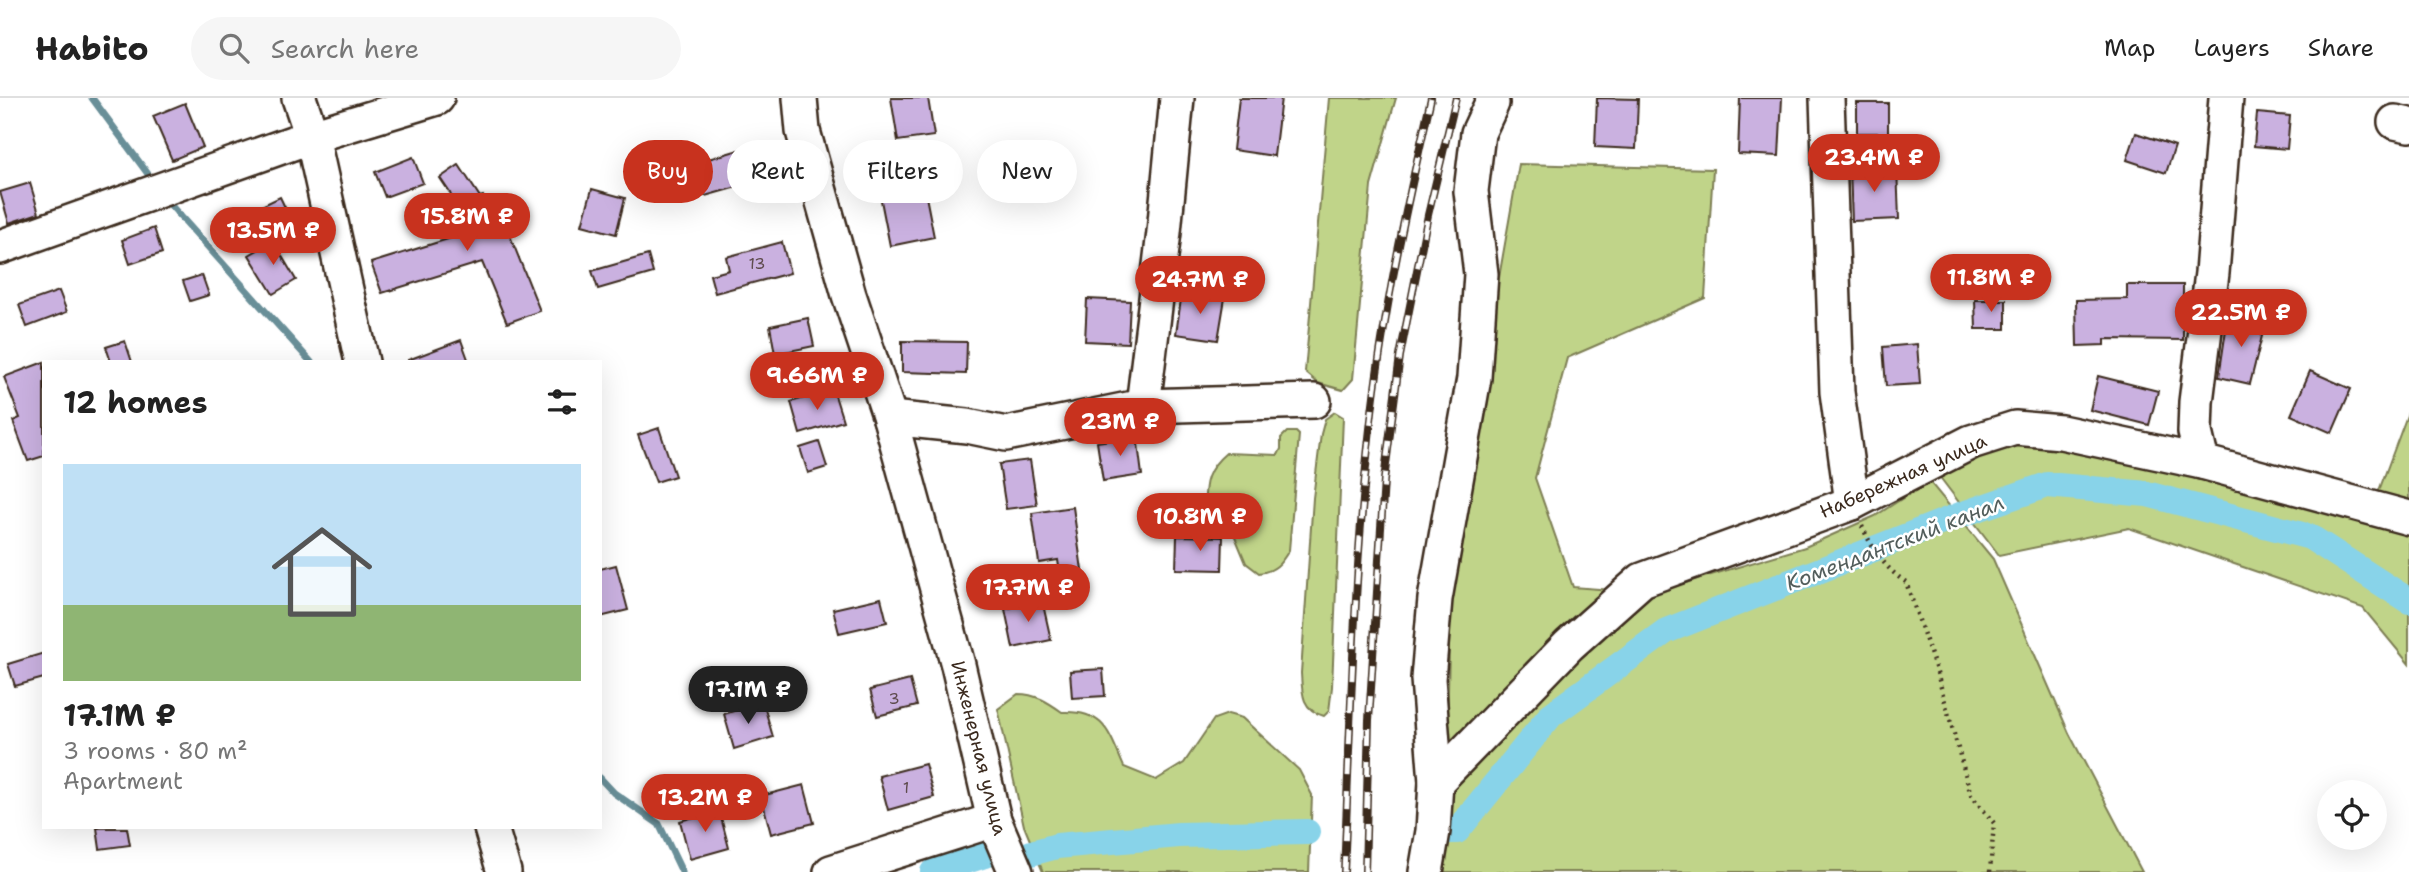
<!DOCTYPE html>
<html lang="en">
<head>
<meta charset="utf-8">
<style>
  body { margin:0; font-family:"Shantell Sans",sans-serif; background:#f6f6f6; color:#222; height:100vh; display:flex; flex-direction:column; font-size:26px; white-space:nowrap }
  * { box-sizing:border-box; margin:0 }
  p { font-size:23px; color:#767676 }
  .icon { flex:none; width:38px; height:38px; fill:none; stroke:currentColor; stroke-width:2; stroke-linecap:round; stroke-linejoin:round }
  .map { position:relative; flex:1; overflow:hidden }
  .details { position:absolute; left:42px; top:262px; width:560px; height:469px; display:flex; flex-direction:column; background:#fff; border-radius:0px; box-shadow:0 7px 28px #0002 }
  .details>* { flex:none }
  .top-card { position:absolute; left:623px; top:42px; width:665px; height:63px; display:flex; gap:14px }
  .controls { position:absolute; left:2317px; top:682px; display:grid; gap:14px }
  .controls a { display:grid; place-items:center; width:70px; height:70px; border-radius:50%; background:#fff; box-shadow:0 7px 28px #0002; font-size:35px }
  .price { position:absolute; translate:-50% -60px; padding:0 16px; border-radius:24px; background:#c8321e; color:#fff; font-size:23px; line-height:46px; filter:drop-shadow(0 2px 4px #0008) }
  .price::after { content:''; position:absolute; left:50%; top:42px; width:21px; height:16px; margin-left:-10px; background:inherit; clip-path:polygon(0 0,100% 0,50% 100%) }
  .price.selected { background:#222; color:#fff }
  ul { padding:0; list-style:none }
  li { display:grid; align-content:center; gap:14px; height:371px; padding:0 21px }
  li span { display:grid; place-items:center; height:217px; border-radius:0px; color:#555 }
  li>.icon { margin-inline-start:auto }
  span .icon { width:126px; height:126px; fill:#fffc; stroke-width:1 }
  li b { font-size:30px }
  h2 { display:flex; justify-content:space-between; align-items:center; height:84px; padding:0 21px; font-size:30px }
  .chip { padding:0 24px; border-radius:32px; background:#fff; box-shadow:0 7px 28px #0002; font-size:24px; line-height:63px }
  .chip.selected { background:#c8321e; color:#fff }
  header { display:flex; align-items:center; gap:42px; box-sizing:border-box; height:98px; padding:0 35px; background:#fff; border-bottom:2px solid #e0e0e0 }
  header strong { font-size:33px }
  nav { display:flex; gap:38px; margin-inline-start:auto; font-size:24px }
  .search { width:490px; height:63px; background:#f6f6f6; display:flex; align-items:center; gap:18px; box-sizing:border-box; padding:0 24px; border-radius:38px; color:#767676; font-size:26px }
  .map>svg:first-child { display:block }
  .green { fill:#c0d489; stroke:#7e7f54; stroke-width:2 }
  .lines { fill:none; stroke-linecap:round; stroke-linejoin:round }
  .stream { stroke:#698f98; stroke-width:7 }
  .canal { stroke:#88d3e9; stroke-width:26 }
  .building { fill:#cab1e0; stroke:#3b2a1e; stroke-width:2 }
  .minor-casing { stroke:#3b2a1e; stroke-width:38 }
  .path { stroke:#3b2a1e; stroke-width:4.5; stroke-dasharray:2 5; stroke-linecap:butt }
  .minor { stroke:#fff; stroke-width:33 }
  .rail-casing { stroke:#3b2a1e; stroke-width:8 }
  .rail { stroke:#fff; stroke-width:5; stroke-dasharray:16; stroke-linecap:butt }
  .labels { text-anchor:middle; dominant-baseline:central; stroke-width:5; stroke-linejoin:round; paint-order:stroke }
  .number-label { font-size:16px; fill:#5f4c4e }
  .street-label { font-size:19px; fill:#3b2a1e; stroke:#fff }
  .water-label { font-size:21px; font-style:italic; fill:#525d5b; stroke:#fff }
</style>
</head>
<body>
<header>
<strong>Habito</strong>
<div class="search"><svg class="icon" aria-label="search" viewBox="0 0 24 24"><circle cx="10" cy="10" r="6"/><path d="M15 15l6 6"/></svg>Search here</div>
<nav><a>Map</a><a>Layers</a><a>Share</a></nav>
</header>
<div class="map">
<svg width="2409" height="774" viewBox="0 0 2409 774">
  <rect width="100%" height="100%" fill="#fff"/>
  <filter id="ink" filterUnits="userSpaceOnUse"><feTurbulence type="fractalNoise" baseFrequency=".0143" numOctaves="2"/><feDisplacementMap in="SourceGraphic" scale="14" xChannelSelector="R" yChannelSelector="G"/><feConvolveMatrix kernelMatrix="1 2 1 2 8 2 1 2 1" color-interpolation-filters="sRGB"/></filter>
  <g filter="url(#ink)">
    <g class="green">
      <path d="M1329,0h67l-25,88 -18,193 -10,11 -25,-7 -13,-11z"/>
      <path d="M1519,66l194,5 -8,129 -138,60 -32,120 38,109 78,6 154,-46 70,-31 54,-35 64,78 76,174 73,139h-698l6,-269 47,-314z"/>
      <path d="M2409,312v94l-32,-8z"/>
      <path d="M1335,314l8,5 -11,270 -3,24 -5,5c-22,-6 -22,-22 -23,-43l12,-175 8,-64 4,-15z"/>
      <path d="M1287,334h9l3,3 -10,115c-8,14 -14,21 -30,23l-13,-10 -12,-29 -29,-27c-1,-24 2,-38 21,-54l52,2 3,-6v-11z"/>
      <path d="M2016,343l185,32 208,54v137l-46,-56 -234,-80 -130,27 -60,-79z"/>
      <path d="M1018,596c18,0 30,8 44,18 43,-2 47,21 62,55l32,13 28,-17 30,-44 14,-5 14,4 57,52 13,25 -3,77h-266l-19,-46 -26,-117z"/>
    </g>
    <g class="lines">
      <g class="stream">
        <path d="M92,0l56,76"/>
        <path d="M166,102l145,162"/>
        <path d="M600,680l14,15 45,31 23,48"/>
      </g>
      <g class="canal">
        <path d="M1445,733h12l94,-116 115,-84 294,-116 87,-30 100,9 163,43 99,64"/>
        <path d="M1031,755l26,-7 122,-11 128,-3"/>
        <path d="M933,774l52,-17"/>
      </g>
    </g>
    <g class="building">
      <path d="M891,0h37l6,38 -36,5z"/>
      <path d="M1239,0h42l-7,58 -41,-6z"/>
      <path d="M1597,0l41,1 -2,50 -41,-2z"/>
      <path d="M1740,0h42l-3,58 -41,-2z"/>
      <path d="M185,5l18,44 -31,13 -19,-44z"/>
      <rect x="1857" y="5" width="31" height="30"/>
      <path d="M2257,15l33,3 -3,33 -33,-3z"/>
      <path d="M2136,35l39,13 -9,27 -39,-13z"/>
      <path d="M759,46l10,34 -64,18 -10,-33z"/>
      <path d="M1016,58h25v27h-26z"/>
      <path d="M413,59l10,26 -38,14 -10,-25z"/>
      <path d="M459,67l21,32 3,-1 5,15 11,-3 41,103 -33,12 -25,-61 -100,31 -11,-30 93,-29 -14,-41 -10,-15z"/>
      <path d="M1897,69l2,52 -47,2 -2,-52z"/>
      <path d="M922,78l12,61 -44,9 -12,-61z"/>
      <path d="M30,85l9,30 -30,10 -9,-31z"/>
      <path d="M592,91l33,9 -9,36 -34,-9z"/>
      <path d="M280,99l11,23 -31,15 -11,-23z"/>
      <path d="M154,130l8,25 -32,11 -8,-24z"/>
      <path d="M273,143l23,39 -23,14 -24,-39z"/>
      <path d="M782,144l8,31 -75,20 -5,-18 19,-5 -3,-13z"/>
      <path d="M648,157l5,18 -55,16 -6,-18z"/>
      <path d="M202,177l7,20 -19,6 -7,-20z"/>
      <path d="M2127,187h56v55l-78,-1v6l-28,1 -1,-46 51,-1z"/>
      <path d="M59,193l8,21 -40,15 -8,-22z"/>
      <path d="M1182,194l43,6 -7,42 -42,-6z"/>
      <path d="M1087,201l43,2 -2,42 -43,-2z"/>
      <path d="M1975,202h31v29h-30z"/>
      <path d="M2228,218l37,8 -15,60 -31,-7z"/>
      <path d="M808,220l6,28 -39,8 -5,-28z"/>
      <path d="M461,242l8,22h-61v-2z"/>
      <path d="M125,243l7,21h-21l-5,-15z"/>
      <path d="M902,243l65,1 -1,32 -64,-2z"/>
      <path d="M1917,246l3,40 -34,2 -3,-39z"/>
      <path d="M44,264v94l-16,5 -15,-40 7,-3 -16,-41z"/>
      <path d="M2310,273l41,18 -19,44 -41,-18z"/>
      <path d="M2098,278l60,15 -9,34 -59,-15z"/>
      <path d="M833,291l10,32 -43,13 -9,-32z"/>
      <path d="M659,330l16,48 -19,6 -18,-47z"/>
      <path d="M1137,338l5,39 -39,6 -6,-39z"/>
      <path d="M819,344l8,25 -19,6 -8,-25z"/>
      <path d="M1030,362l7,45 -31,4 -7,-45z"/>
      <path d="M1073,409l11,77 -22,3 -4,-27 -19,3 -7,-50z"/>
      <path d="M1177,438l46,1 -1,33 -46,-1z"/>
      <path d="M616,467l12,45 -28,7v-48z"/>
      <path d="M881,500l6,24 -48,11 -6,-24z"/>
      <path d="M1042,502l9,40 -38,8 -8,-39z"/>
      <path d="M44,555v25l-29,8 -7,-22z"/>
      <path d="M1103,571l2,27 -33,2 -2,-27z"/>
      <path d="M910,582l7,26 -40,10 -7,-26z"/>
      <path d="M763,604l10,35 -39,12 -10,-35z"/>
      <path d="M925,666l9,33 -46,13 -9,-34z"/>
      <path d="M804,687l10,38 -43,11 -10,-38z"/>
      <path d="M719,712l10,38 -39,11 -10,-38z"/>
      <path d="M97,730h30l3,17 -30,4z"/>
    </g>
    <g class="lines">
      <defs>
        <g id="minor">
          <path d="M299,0l13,38 50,226"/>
          <path d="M800,0l3,33 46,164 41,123 68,247 36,155 22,52"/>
          <path d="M1827,0l10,294 15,111"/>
          <path d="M2395,24l14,3"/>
          <path d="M0,149l312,-111 125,-38"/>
          <path d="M1143,308l171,-5"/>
          <path d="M890,320l77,8 39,8 137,-28 21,-174 13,-134"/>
          <path d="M2202,364l-7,-30 1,-30 16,-129 14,-175"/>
          <path d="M1436,684l133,-137 73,-65 210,-77 119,-61 44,-14 46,4 141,30 207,56"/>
          <path d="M491,730l13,44"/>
          <path d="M831,774l163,-52"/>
          <path d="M1426,774l7,-41 3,-49 -8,-103 7,-80 39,-221 7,-104 -10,-83 7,-58 14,-30"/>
        </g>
      </defs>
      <use href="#minor" class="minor-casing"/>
      <path class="path" d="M1862,428c10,22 23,43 44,56l31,91 34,122 23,28 -4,49"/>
      <use href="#minor" class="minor"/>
      <defs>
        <g id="rail">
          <path d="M1344,774c8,-173 10,-348 36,-519 13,-86 32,-171 51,-255"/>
          <path d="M1365,774l4,-152 15,-240 16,-124 28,-141 28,-117"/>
        </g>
      </defs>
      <use href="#rail" class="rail-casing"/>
      <use href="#rail" class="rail"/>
    </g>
  </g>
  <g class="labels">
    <g class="number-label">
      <text x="757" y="165">13</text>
      <text x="894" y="600">3</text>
      <text x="906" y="689">1</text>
    </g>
    <g class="street-label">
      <text transform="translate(1903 378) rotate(-24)">Набережная улица</text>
      <text transform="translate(979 650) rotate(76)">Инженерная улица</text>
    </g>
    <g class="water-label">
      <text transform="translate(1895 445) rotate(-21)">Комендантский канал</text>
    </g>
  </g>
</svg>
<div class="controls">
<a><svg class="icon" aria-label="locate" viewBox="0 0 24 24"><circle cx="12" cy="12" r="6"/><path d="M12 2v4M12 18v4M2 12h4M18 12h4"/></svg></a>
</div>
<b class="price" style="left:1874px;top:96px">23.4M ₽</b>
<b class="price" style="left:467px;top:155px">15.8M ₽</b>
<b class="price" style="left:273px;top:169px">13.5M ₽</b>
<b class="price" style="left:1991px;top:216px">11.8M ₽</b>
<b class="price" style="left:1200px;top:218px">24.7M ₽</b>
<b class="price" style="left:2241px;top:251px">22.5M ₽</b>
<b class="price" style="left:817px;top:314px">9.66M ₽</b>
<b class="price" style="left:1120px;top:360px">23M ₽</b>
<b class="price" style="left:1200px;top:455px">10.8M ₽</b>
<b class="price" style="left:1028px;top:526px">17.7M ₽</b>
<b class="price selected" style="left:748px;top:628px">17.1M ₽</b>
<b class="price" style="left:705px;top:736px">13.2M ₽</b>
<div class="top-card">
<a class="chip selected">Buy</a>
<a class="chip">Rent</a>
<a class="chip">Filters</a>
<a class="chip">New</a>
</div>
<section class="details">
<h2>12 homes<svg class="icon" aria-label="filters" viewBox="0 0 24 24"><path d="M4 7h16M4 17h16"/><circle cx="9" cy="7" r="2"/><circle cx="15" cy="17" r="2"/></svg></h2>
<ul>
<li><span style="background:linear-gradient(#bfe0f5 65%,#8fb573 0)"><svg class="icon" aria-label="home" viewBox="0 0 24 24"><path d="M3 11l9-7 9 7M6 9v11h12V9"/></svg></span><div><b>17.1M ₽</b><p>3 rooms · 80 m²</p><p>Apartment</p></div></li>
</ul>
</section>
</div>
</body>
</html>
